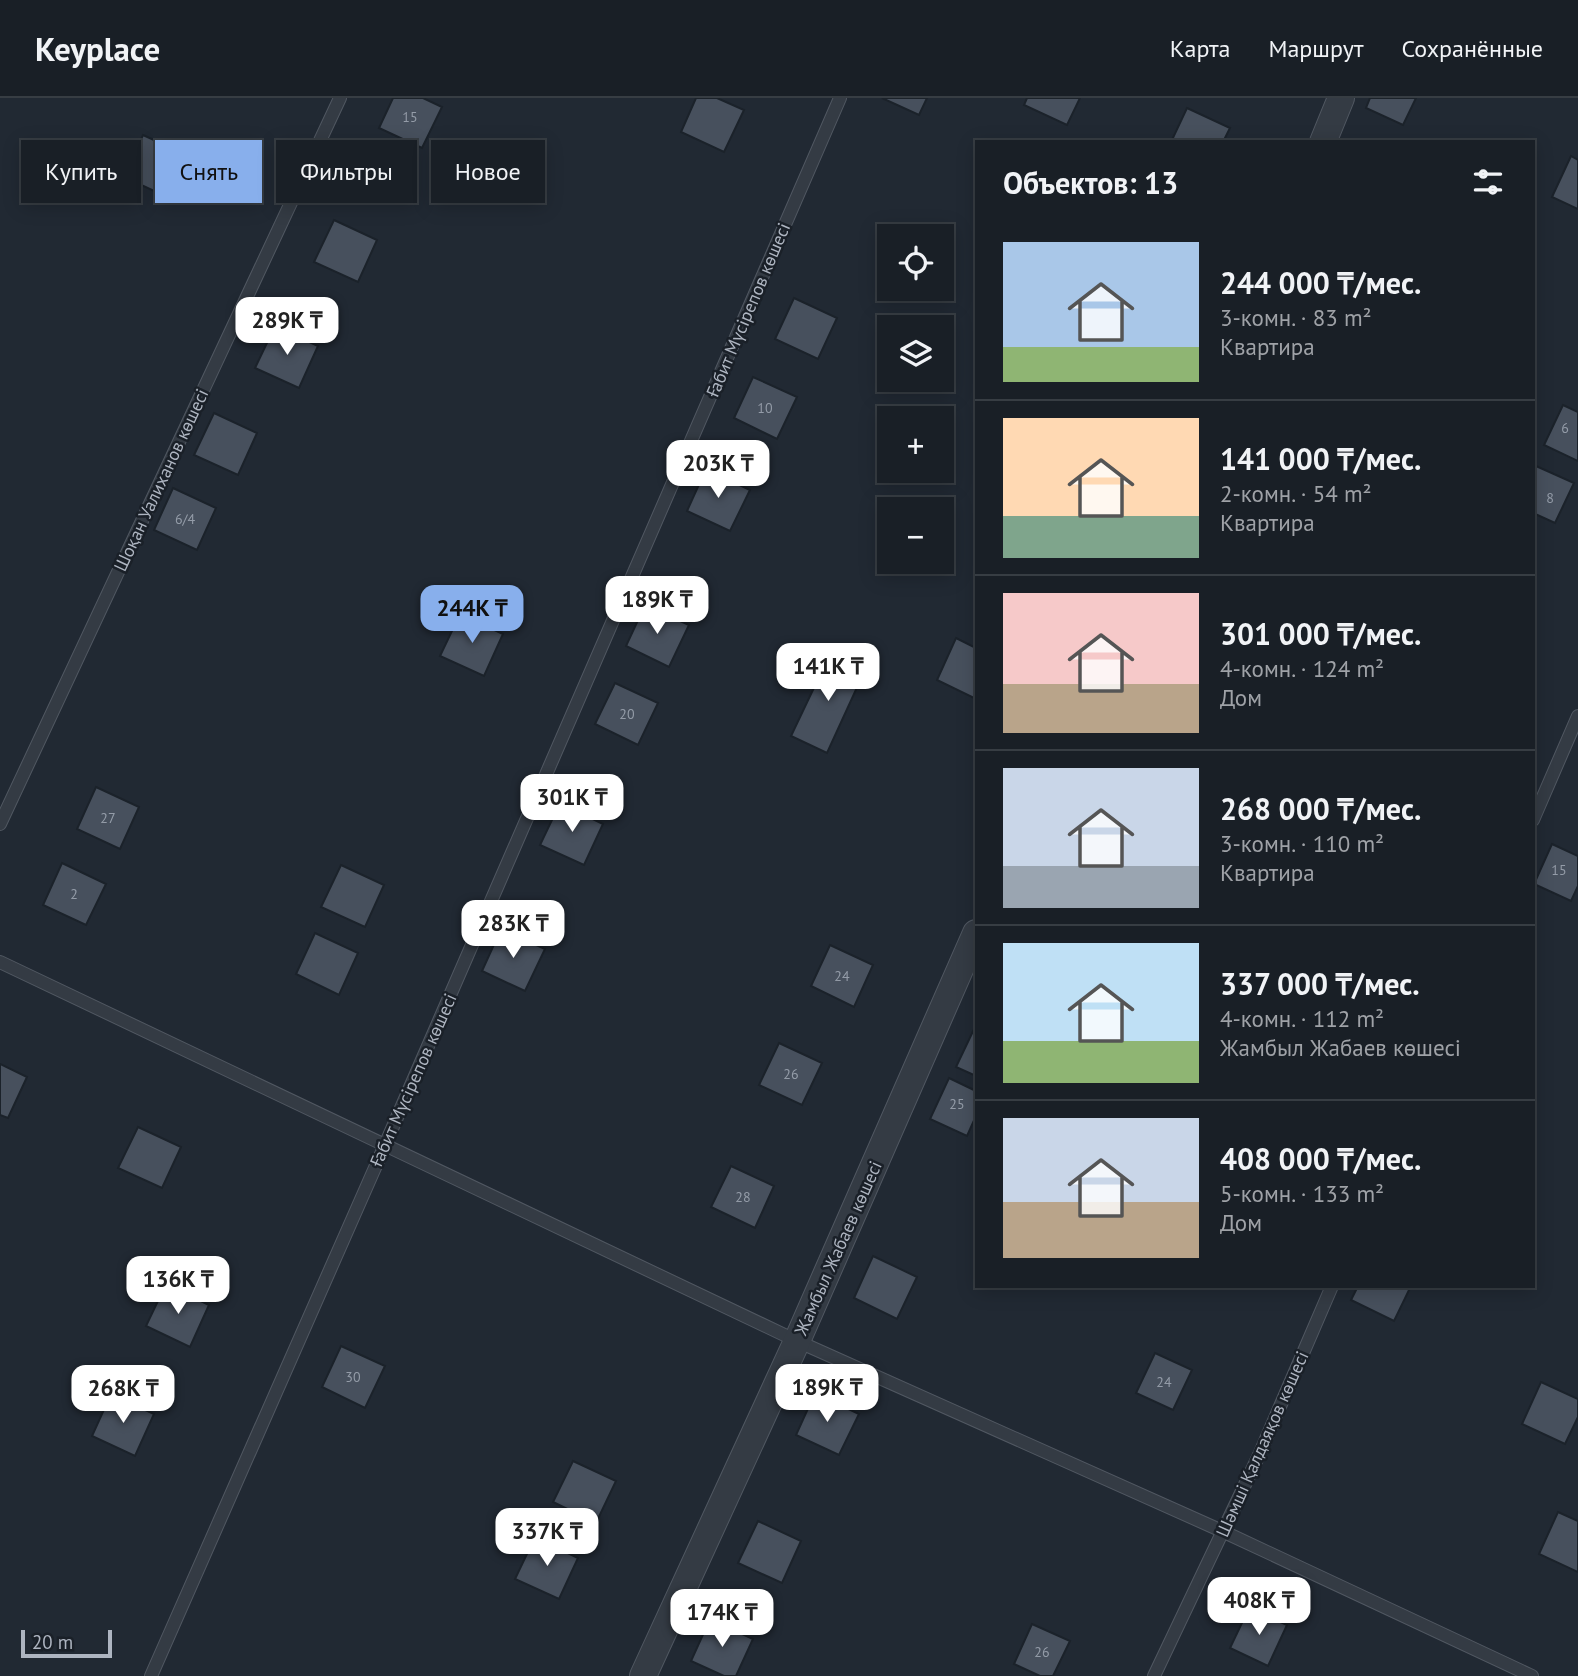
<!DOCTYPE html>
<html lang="ru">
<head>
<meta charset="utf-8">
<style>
  body { margin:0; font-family:"PT Sans",sans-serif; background:#262c32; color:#f1f3f6; height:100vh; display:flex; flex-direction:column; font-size:26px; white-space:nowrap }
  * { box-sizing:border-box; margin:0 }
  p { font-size:23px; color:#9fa2a7 }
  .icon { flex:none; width:38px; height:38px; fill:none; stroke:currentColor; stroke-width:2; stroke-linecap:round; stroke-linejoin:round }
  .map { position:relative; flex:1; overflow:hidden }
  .side { position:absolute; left:975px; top:42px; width:560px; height:1148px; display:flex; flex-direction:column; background:#191f26; border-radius:0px; box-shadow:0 4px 18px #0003,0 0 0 2px #373d43 }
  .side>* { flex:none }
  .top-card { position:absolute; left:21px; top:42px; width:665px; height:63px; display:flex; gap:14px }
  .buttons { position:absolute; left:877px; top:126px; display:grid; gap:14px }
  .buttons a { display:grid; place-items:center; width:77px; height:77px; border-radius:0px; background:#191f26; box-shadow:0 4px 18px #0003,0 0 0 2px #373d43; font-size:35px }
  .scale { position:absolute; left:21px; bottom:18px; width:91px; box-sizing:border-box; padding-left:7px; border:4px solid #aeb5c1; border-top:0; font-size:19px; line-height:24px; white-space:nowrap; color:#aeb5c1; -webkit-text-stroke:5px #1a2028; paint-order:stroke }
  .price { position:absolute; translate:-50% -60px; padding:0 16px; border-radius:14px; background:#fff; color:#222; font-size:23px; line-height:46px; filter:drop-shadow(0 2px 4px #0008) }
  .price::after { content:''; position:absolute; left:50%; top:42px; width:21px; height:16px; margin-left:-10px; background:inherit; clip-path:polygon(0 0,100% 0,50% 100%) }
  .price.selected { background:#88afec; color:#111 }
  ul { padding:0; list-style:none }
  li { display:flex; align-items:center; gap:21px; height:175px; padding:0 28px }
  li+li { border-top:2px solid #373d43 }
  li span { display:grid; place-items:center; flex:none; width:196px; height:140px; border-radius:0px; color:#555 }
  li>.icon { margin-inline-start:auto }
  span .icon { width:84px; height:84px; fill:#fffc; stroke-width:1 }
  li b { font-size:30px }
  h2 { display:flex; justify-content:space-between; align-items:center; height:84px; padding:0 28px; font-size:30px }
  .chip { padding:0 24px; border-radius:0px; background:#191f26; box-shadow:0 4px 18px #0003,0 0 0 2px #373d43; font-size:24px; line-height:63px }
  .chip.selected { background:#88afec; color:#111 }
  header { display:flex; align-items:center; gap:42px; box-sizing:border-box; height:98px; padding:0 35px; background:#191f26; border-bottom:2px solid #373d43 }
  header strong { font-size:33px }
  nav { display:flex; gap:38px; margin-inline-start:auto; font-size:24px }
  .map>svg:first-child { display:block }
  .building { fill:#47505d; stroke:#1b222a; stroke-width:2 }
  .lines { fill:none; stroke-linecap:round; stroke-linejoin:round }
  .lane-casing { stroke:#515862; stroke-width:14 }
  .street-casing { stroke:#515862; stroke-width:28 }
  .lane { stroke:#343b44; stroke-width:12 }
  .street { stroke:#343b44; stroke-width:26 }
  .labels { text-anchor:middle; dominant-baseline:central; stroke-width:5; stroke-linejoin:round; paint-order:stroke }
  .number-label { font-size:14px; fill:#949ca8 }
  .street-label { font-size:18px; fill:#aeb5c1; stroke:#1a2028 }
</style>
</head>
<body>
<header>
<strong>Keyplace</strong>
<nav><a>Карта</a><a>Маршрут</a><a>Сохранённые</a></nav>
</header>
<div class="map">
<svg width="1578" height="1578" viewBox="0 0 1578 1578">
  <rect width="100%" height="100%" fill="#212933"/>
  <g class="building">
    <path d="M393,0h30l19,9 -20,41 -43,-20z"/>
    <path d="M696,0h21l27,12 -20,42 -43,-20z"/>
    <path d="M882,0h45l-8,17z"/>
    <path d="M1027,0h53l-13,27 -43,-20z"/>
    <path d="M1370,0h46l-13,27 -37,-17z"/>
    <path d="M1187,10l43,20 -7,14h-52z"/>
    <path d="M143,37l44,20 -20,42 -43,-20z"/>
    <path d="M1571,58l7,4v49l-26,-12z"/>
    <path d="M334,122l43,20 -19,42 -44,-20z"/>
    <path d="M794,200l43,20 -19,41 -43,-20z"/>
    <path d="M275,228l43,20 -19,42 -44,-20z"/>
    <path d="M753,279l44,20 -20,42 -43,-21z"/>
    <path d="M1563,307l15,7v49l-34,-16z"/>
    <path d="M214,315l43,20 -19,42 -44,-20z"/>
    <path d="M1536,368l38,17 -19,40 -22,-10v-40z"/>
    <path d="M706,371l44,21 -20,41 -43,-20z"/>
    <path d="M173,390l43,20 -19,42 -43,-20z"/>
    <path d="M645,507l44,20 -20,42 -43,-21z"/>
    <path d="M460,516l43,20 -19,42 -44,-20z"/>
    <path d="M956,540l20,10v51l-39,-19z"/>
    <path d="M830,556l35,16 -38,83 -36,-17z"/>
    <path d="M615,585l43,20 -20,42 -43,-21z"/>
    <path d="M96,689l43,20 -19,42 -43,-20z"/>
    <path d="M560,705l43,21 -19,41 -44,-20z"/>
    <path d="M1552,746l26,12v30l-7,15 -37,-17z"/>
    <path d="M62,765l44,21 -20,41 -43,-20z"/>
    <path d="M341,767l43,20 -19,42 -44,-20z"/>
    <path d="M501,831l44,20 -20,42 -43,-20z"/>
    <path d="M315,835l43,20 -19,42 -43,-21z"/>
    <path d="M830,847l43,20 -19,42 -43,-21z"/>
    <path d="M975,929h1v49l-20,-9z"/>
    <path d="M779,945l43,20 -20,42 -43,-20z"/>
    <path d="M0,966l27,13 -19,41 -8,-3z"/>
    <path d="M949,980l27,13v25l-9,20 -37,-17z"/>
    <path d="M138,1029l43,20 -19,41 -44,-20z"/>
    <path d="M731,1068l43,20 -19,42 -44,-21z"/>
    <path d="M873,1158l44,21 -20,42 -43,-21z"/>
    <path d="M166,1186l43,21 -19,42 -44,-21z"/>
    <path d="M1358,1188h53l-17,35 -43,-21z"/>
    <path d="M341,1248l44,20 -20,42 -43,-21z"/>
    <path d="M1155,1255l37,17 -19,40 -37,-17z"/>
    <path d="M1541,1284l37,17v18l-13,27 -43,-20z"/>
    <path d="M815,1295l44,21 -20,41 -43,-20z"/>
    <path d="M111,1296l43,20 -19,42 -43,-20z"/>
    <path d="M573,1363l43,20 -20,42 -43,-21z"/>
    <path d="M1558,1414l20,9v51l-39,-18z"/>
    <path d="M758,1423l43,20 -19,42 -44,-20z"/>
    <path d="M535,1439l43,21 -19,41 -44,-20z"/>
    <path d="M1249,1510l38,17 -19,41 -38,-18z"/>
    <path d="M710,1521l43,20 -17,37h-12l-33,-15z"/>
    <path d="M1032,1526l38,17 -17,35h-13l-26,-12z"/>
  </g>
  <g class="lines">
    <defs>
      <g id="lane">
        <path d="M1533,722l45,-104"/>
        <path d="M0,726l340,-726"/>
        <path d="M0,864l797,379 425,190 310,145"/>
        <path d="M151,1578l234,-531 455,-1047"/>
        <path d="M1154,1578l106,-223 72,-167"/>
      </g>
      <g id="street">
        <path d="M1323,44l18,-44"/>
        <path d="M643,1578l154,-335 179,-408"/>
      </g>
    </defs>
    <use href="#lane" class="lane-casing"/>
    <use href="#street" class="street-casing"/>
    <use href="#lane" class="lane"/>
    <use href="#street" class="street"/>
  </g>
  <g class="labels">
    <g class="number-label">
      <text x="410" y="19">15</text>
      <text x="765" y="310">10</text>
      <text x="1565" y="330">6</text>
      <text x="1550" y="400">8</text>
      <text x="185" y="421">6/4</text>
      <text x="627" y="616">20</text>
      <text x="108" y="720">27</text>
      <text x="1559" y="772">15</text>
      <text x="74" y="796">2</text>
      <text x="842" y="878">24</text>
      <text x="791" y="976">26</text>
      <text x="957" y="1006">25</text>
      <text x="743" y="1099">28</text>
      <text x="353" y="1279">30</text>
      <text x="1164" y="1284">24</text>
      <text x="1042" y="1554">26</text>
    </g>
    <g class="street-label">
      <text transform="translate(748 212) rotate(-67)">Ғабит Мүсірепов көшесі</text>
      <text transform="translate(161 382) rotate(-65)">Шоқан Уалиханов көшесі</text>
      <text transform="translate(413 982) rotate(-66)">Ғабит Мүсірепов көшесі</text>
      <text transform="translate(838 1150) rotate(-66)">Жамбыл Жабаев көшесі</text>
      <text transform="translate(1262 1346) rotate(-66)">Шәмші Қалдаяқов көшесі</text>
    </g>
  </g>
</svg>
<div class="buttons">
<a><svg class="icon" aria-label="locate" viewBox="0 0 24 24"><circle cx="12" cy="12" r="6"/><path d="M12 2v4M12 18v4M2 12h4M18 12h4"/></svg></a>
<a><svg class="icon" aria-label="layers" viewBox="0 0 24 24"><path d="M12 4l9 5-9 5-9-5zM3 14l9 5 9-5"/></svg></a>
<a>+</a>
<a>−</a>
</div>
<div class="scale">20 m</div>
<b class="price" style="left:287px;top:259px">289K ₸</b>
<b class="price" style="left:718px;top:402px">203K ₸</b>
<b class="price" style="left:657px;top:538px">189K ₸</b>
<b class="price selected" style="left:472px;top:547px">244K ₸</b>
<b class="price" style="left:828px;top:605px">141K ₸</b>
<b class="price" style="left:572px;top:736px">301K ₸</b>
<b class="price" style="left:513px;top:862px">283K ₸</b>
<b class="price" style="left:178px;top:1218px">136K ₸</b>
<b class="price" style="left:827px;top:1326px">189K ₸</b>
<b class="price" style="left:123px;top:1327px">268K ₸</b>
<b class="price" style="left:547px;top:1470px">337K ₸</b>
<b class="price" style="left:1259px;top:1539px">408K ₸</b>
<b class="price" style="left:722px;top:1551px">174K ₸</b>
<div class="top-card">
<a class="chip">Купить</a>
<a class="chip selected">Снять</a>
<a class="chip">Фильтры</a>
<a class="chip">Новое</a>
</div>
<section class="side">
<h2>Объектов: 13<svg class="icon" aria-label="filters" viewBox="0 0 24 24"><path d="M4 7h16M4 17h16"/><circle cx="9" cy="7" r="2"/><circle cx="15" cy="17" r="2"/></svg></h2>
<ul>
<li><span style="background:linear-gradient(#a9c7e8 75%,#8fb573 0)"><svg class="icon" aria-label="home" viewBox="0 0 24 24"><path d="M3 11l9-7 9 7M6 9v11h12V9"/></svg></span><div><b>244 000 ₸/мес.</b><p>3-комн. · 83 m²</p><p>Квартира</p></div></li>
<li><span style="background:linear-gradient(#ffd9b3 70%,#7fa58c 0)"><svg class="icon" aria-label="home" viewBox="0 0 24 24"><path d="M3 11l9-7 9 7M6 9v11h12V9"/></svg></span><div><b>141 000 ₸/мес.</b><p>2-комн. · 54 m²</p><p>Квартира</p></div></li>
<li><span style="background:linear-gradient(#f6c9c9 65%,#b9a48a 0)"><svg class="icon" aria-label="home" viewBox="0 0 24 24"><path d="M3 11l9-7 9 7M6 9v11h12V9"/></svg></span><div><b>301 000 ₸/мес.</b><p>4-комн. · 124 m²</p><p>Дом</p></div></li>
<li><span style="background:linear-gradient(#c9d6e8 70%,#9aa5b1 0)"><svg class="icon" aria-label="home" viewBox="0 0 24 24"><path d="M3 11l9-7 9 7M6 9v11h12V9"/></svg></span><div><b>268 000 ₸/мес.</b><p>3-комн. · 110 m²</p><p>Квартира</p></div></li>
<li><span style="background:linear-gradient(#bfe0f5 70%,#8fb573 0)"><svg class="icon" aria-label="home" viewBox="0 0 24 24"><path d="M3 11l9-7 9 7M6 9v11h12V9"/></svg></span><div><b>337 000 ₸/мес.</b><p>4-комн. · 112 m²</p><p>Жамбыл Жабаев көшесі</p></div></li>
<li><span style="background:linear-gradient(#c9d6e8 60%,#b9a48a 0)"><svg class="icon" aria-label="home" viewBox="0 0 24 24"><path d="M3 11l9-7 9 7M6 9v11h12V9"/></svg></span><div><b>408 000 ₸/мес.</b><p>5-комн. · 133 m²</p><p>Дом</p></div></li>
</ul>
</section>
</div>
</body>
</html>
